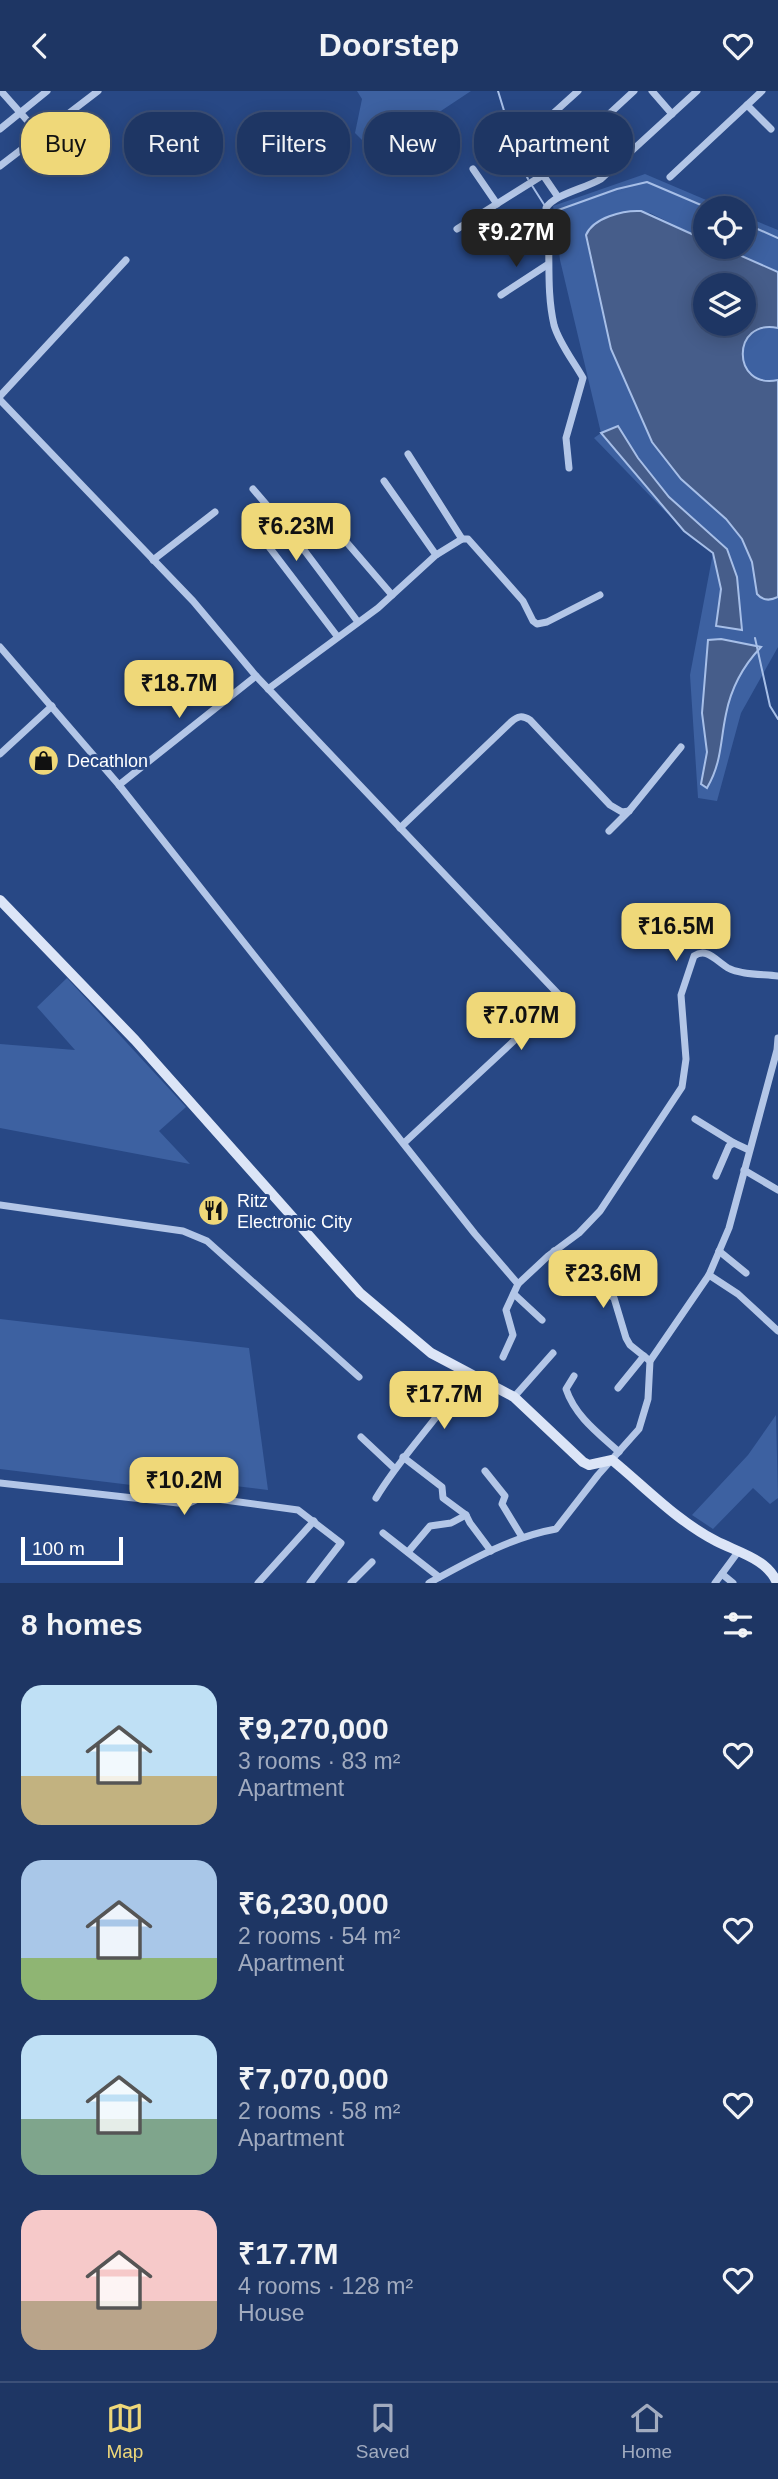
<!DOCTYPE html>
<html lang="en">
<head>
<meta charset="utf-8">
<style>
  body { margin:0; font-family:Arial,sans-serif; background:#263e6a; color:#f1f3f6; height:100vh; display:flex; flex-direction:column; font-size:26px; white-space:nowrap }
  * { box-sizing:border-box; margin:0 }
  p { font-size:23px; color:#a1abbf }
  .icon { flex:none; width:38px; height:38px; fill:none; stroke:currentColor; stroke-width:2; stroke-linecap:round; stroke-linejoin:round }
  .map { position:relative; height:1492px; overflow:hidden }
  .drawer { display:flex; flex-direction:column; background:#1e3664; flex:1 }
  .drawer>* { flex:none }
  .banner { position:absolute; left:21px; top:21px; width:737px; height:63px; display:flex; gap:14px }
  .buttons { position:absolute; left:693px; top:105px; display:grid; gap:14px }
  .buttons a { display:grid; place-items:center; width:63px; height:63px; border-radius:50%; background:#1e3664; box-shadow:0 4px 18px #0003,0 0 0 2px #3c5078; font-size:35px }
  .scale { position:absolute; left:21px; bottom:18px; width:102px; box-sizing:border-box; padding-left:7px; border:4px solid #fff; border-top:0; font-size:19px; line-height:24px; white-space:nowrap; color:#fff; -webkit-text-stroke:5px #284885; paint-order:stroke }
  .price { position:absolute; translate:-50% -60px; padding:0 16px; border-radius:14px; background:#efd879; color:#111; font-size:23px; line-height:46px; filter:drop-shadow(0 2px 4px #0008) }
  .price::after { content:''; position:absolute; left:50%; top:42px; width:21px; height:16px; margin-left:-10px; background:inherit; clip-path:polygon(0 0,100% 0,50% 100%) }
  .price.selected { background:#222; color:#fff }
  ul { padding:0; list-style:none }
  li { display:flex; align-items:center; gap:21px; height:175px; padding:0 21px }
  li span { display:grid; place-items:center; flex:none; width:196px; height:140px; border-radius:21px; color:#555 }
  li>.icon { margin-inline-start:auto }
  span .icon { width:84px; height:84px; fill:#fffc; stroke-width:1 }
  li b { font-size:30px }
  h2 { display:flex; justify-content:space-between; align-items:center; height:84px; padding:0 21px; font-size:30px }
  .chip { padding:0 24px; border-radius:28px; background:#1e3664; box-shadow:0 4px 18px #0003,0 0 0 2px #3c5078; font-size:24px; line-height:63px }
  .chip.selected { background:#efd879; color:#111 }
  header { display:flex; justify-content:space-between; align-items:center; height:91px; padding:0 21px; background:#1e3664; font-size:32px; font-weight:600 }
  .menu { display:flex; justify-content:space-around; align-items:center; height:98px; border-top:2px solid #3c5078; background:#1e3664; font-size:19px; color:#a1abbf }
  .menu a { display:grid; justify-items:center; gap:4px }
  .menu .selected { color:#efd879 }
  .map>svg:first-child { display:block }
  .green { fill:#3d61a1 }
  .water { fill:#465d8a; stroke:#a7bfe8; stroke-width:2; fill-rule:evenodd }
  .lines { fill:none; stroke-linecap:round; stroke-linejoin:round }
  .stream { stroke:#a7bfe8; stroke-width:2 }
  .street { stroke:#b3c6e7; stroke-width:7 }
  .secondary { stroke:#dce5f7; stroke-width:10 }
  .labels { text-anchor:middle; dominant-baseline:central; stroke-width:6; stroke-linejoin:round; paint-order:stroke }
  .poi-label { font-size:18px; fill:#fff; stroke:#284885; text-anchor:start }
</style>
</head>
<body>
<header><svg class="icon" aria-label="back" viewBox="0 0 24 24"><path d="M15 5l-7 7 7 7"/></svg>Doorstep<svg class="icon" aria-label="heart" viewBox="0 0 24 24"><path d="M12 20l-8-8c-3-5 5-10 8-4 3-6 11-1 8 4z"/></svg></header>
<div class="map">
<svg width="778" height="1492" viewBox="0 0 778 1492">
  <rect width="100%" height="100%" fill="#284885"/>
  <g class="green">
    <path d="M357,0h114l-95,63 -21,-21 7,-34z"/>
    <path d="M645,83l80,34h-20v32l-55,-27 -14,-2 -37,10 -10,7 -3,11 25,110 41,93 29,37 45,40 16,20 10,23 5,32 10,6 11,-3v50l-37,66 -24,88 -19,-3 -8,-123 23,-122 -22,-15 -97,-100 7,-5 -41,-173 -7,-54z"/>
    <path d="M744,125l34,14v42l-57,-25h23z"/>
    <path d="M771,236l7,1v52c-42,9 -50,-51 -7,-53z"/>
    <path d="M67,887l119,129 -27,24 31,33 -190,-36v-84l75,6 -38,-43z"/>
    <path d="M0,1228l249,29 19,142 -99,-12 -5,11 -164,-20z"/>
    <path d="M776,1324l2,83 -8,6 -17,-16 -40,41 -21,-14 56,-60z"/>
  </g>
  <g class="water">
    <path d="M641,120l64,29v7h16l57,25v56c-47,-10 -47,62 0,52v217c-8,4 -15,4 -21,-3l-5,-32 -10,-23 -16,-20 -45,-40 -29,-37 -41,-93 -25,-114c7,-17 37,-25 55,-24zM744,194v39h-39v-39z"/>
    <path d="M618,335l20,32 31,39 58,52 10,28 5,53 -26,-4 5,-37 -8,-36 -29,-22 -83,-98z"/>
    <path d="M721,548l40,8c-18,19 -30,41 -35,67 -6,28 -4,48 -19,74l-6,-4 6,-32 -5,-39 6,-73z"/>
  </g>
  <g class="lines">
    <g class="stream">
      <path d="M498,0l22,72 8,16"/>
      <path d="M531,93l14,22"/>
      <path d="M550,122l67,-24 30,-7 61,26"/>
      <path d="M744,132l34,15"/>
      <path d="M755,547l15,68 8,13"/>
    </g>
    <g class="street">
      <path d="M1,0l40,45"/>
      <path d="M652,0l20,23"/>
      <path d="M747,14l24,24"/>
      <path d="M0,38l47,-38"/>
      <path d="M527,46l51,-46"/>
      <path d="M0,75l98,-75"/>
      <path d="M473,78l24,35"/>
      <path d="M543,84l15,22"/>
      <path d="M670,86l92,-86"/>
      <path d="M457,138l86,-54 91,-84"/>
      <path d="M501,204l46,-30"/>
      <path d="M0,305l126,-136"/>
      <path d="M0,309l193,201 63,75 305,321 -157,146"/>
      <path d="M408,363l54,85"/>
      <path d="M569,377l-3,-30 17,-60c-9,-16 -24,-35 -29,-53 -9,-39 -2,-79 -8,-117 9,-14 38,-19 55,-29l96,-88"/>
      <path d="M384,390l52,74"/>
      <path d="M253,398l42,49 63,84"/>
      <path d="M324,425l68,79"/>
      <path d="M250,431l87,114"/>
      <path d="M153,469l62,-48"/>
      <path d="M0,556l119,138 356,449 43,50"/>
      <path d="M268,598l110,-81 58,-53 26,-16h6l55,62 10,20 4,3 10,-2 53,-27"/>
      <path d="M0,663l52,-48"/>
      <path d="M119,694l137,-109"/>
      <path d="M400,737l111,-106c7,-6 11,-7 19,-2l80,85 12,7 7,-1"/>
      <path d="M609,740l20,-20 52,-64"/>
      <path d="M695,1028l39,24"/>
      <path d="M744,1079l34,20"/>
      <path d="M716,1085l13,-30 5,-3 15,7"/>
      <path d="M0,1114l183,26 24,10 152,136"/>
      <path d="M554,1160l60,47 12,40 4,7 20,16"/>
      <path d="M719,1160l27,22"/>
      <path d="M709,1184l29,19 40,37"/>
      <path d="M514,1203l28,26"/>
      <path d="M503,1266l10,-22 -7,-25 12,-26 30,-28 31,-23 21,-22 82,-124 4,-28 -5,-64 13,-39c13,-9 22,5 34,12 13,7 35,6 50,8"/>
      <path d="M574,1285l-8,13c9,27 32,44 53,63"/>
      <path d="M618,1297l26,-32"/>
      <path d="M514,1306l39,-44"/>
      <path d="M361,1346l33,31"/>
      <path d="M403,1366l39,30 1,11 23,17 4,8 21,28"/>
      <path d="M485,1380l20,25 -3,8 20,33"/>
      <path d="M0,1392l178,20 9,1 15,-7 96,13 43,33 -31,40"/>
      <path d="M376,1407c26,-44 64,-80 91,-124"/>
      <path d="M383,1442l56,44"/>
      <path d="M408,1461l22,-26 21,-3 15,-8"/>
      <path d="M722,1483l11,9"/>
      <path d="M258,1492l56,-62"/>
      <path d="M351,1492l21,-21"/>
      <path d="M429,1492c40,-22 82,-46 127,-54l42,-54 41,-46 9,-30 2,-38 59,-86 20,-47 48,-178 1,-12"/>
      <path d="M715,1492l23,-31"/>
    </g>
    <path class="secondary" d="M0,809l135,140 225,253 71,60 83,44 69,65 6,3 23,-5c33,27 65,61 104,81 21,11 52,18 61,42"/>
  </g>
  <defs>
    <symbol id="shop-disc" viewBox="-11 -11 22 22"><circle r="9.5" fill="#efd879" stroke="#284885"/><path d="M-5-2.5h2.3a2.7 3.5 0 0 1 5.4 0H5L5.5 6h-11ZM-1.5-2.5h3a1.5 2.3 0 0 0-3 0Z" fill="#111"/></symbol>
    <symbol id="restaurant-disc" viewBox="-11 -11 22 22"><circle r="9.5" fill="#efd879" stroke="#284885"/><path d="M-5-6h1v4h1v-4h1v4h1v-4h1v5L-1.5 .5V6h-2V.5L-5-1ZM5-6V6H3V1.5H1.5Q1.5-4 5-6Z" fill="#111"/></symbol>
  </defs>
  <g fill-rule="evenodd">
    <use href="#shop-disc" x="26" y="652" width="35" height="35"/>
    <use href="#restaurant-disc" x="196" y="1102" width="35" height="35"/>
  </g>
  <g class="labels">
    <g class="poi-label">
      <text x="67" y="670">Decathlon</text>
      <text x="237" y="1110">Ritz<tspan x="237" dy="21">Electronic City</tspan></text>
    </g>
  </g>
</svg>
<div class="buttons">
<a><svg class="icon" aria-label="locate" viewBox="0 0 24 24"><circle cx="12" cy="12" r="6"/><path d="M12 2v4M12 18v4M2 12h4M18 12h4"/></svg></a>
<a><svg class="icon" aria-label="layers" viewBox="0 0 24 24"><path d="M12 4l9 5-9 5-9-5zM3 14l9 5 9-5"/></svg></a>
</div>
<div class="scale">100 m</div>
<b class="price selected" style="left:516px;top:178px">₹9.27M</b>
<b class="price" style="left:296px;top:472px">₹6.23M</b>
<b class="price" style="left:179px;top:629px">₹18.7M</b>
<b class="price" style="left:676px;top:872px">₹16.5M</b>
<b class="price" style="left:521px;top:961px">₹7.07M</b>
<b class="price" style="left:603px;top:1219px">₹23.6M</b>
<b class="price" style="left:444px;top:1340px">₹17.7M</b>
<b class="price" style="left:184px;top:1426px">₹10.2M</b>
<div class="banner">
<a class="chip selected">Buy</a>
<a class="chip">Rent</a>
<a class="chip">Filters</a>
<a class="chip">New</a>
<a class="chip">Apartment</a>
</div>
</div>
<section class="drawer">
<h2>8 homes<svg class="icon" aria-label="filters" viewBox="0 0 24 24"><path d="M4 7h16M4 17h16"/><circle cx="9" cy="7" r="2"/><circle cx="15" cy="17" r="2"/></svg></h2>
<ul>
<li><span style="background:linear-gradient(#bfe0f5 65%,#c2b280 0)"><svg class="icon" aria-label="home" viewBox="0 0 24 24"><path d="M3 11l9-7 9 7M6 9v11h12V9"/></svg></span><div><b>₹9,270,000</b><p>3 rooms · 83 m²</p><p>Apartment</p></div><svg class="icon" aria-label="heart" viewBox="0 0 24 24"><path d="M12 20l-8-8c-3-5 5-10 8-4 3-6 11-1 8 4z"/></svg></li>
<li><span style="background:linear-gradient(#a9c7e8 70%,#8fb573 0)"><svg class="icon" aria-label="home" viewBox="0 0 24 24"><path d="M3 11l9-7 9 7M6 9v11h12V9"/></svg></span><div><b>₹6,230,000</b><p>2 rooms · 54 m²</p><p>Apartment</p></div><svg class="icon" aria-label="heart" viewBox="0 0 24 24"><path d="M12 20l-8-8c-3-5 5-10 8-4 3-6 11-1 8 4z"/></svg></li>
<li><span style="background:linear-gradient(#bfe0f5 60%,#7fa58c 0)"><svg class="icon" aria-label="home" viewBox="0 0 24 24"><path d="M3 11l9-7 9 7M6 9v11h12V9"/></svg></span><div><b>₹7,070,000</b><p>2 rooms · 58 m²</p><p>Apartment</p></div><svg class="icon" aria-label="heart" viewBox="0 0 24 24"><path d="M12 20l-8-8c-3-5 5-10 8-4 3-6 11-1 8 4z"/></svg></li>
<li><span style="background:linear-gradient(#f6c9c9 65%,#b9a48a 0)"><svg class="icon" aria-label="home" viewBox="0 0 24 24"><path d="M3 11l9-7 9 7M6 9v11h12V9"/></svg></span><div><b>₹17.7M</b><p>4 rooms · 128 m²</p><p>House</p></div><svg class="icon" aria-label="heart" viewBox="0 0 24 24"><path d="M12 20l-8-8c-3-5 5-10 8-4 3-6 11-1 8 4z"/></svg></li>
</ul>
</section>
<nav class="menu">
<a class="selected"><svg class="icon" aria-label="map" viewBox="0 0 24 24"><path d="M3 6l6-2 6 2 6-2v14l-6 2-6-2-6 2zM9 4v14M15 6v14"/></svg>Map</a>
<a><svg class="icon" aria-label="saved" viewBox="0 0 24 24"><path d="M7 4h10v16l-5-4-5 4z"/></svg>Saved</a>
<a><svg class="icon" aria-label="home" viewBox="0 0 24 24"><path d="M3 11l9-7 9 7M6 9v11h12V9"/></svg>Home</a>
</nav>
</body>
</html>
